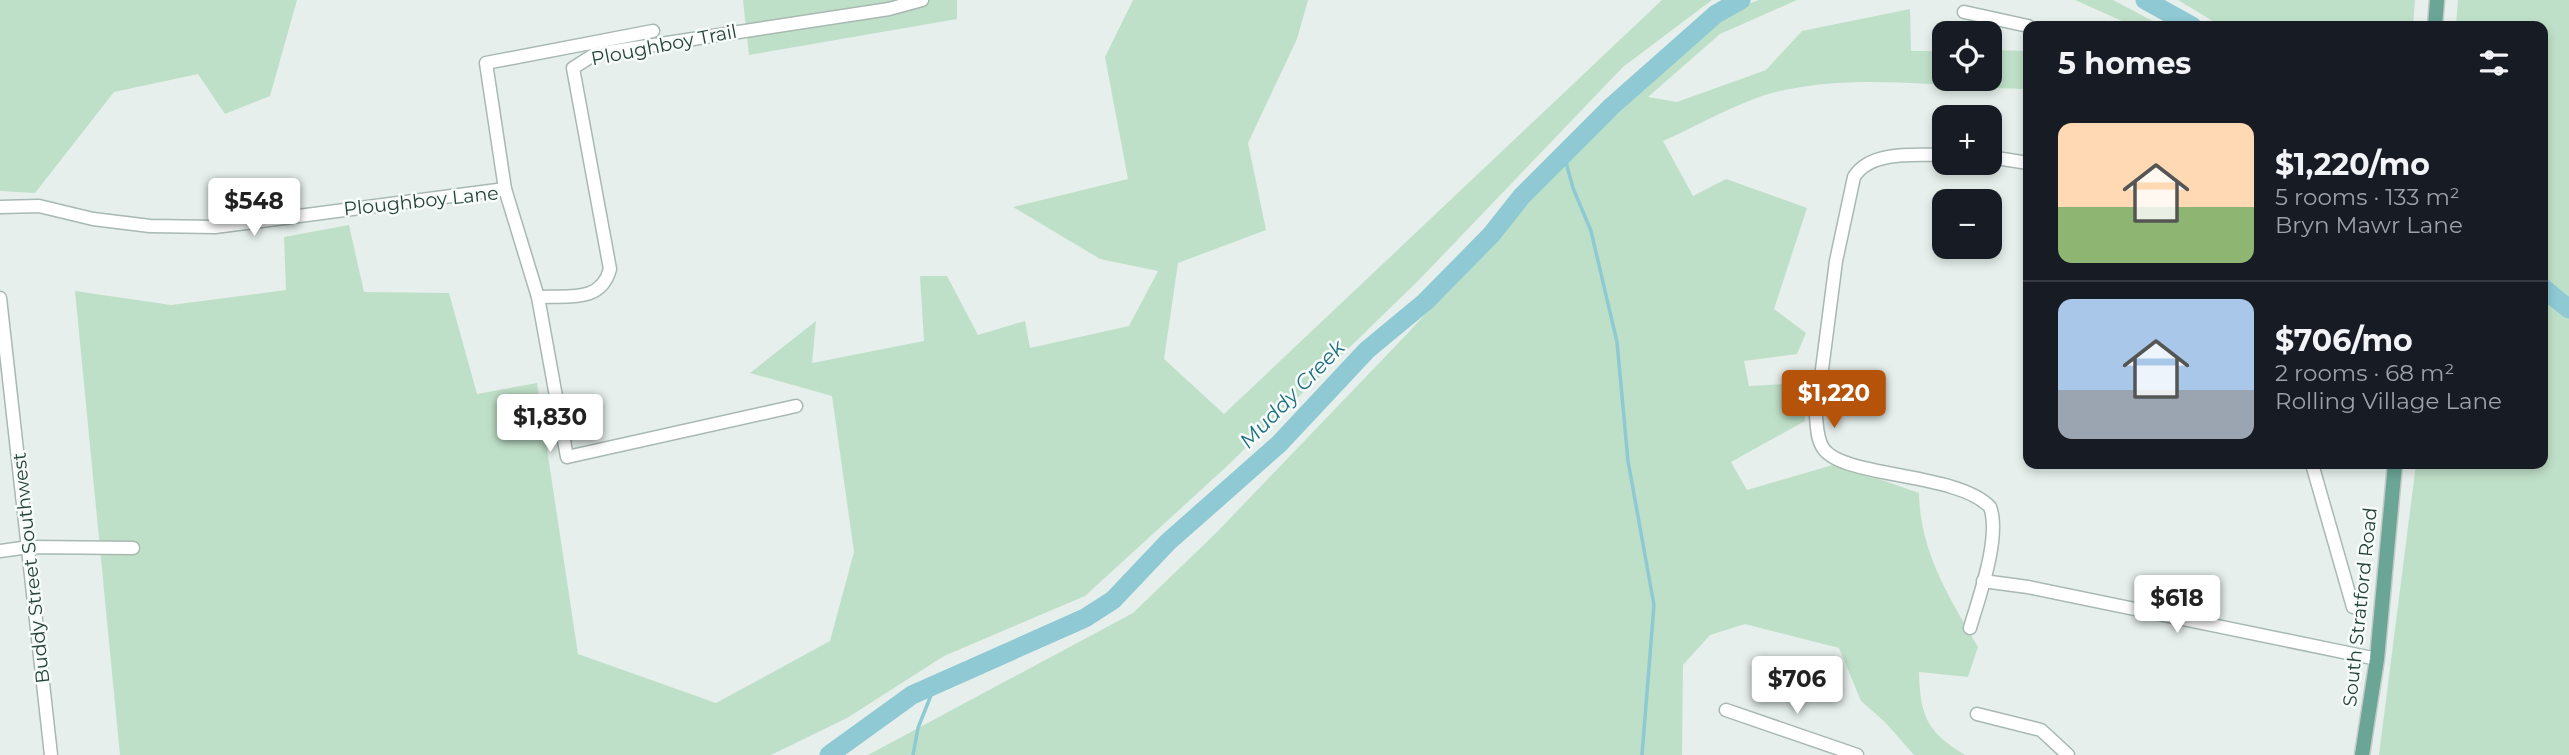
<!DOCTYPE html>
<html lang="en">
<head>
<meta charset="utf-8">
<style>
  body { margin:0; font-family:Montserrat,sans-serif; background:#242831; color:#f1f3f6; height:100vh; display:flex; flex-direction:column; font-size:26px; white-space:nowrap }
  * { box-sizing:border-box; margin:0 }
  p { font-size:23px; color:#9ea1a6 }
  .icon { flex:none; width:38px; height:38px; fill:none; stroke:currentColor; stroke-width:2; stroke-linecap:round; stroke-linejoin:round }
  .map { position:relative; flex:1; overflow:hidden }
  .side { position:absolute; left:2023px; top:21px; width:525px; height:448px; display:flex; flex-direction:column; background:#171b24; border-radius:14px; box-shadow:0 4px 10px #0003 }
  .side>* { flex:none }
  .fabs { position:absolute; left:1932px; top:21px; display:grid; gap:14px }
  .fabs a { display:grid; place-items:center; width:70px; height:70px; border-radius:14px; background:#171b24; box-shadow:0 4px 10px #0003; font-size:35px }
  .price { position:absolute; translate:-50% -60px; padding:0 16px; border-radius:7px; background:#fff; color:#222; font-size:23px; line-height:46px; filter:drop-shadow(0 2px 4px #0008) }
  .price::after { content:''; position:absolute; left:50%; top:42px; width:21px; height:16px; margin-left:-10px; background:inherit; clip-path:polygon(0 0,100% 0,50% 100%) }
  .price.active { background:#b45309; color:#fff }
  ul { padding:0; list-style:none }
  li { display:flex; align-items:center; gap:21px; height:175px; padding:0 35px }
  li+li { border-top:2px solid #363941 }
  li span { display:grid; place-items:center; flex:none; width:196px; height:140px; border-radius:14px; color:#555 }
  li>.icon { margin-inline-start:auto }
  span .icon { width:84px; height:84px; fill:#fffc; stroke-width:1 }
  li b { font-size:30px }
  h2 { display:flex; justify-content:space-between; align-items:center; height:84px; padding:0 35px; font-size:30px }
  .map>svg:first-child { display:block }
  .green { fill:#bfe0c8 }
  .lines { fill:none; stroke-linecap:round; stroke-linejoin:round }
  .stream { stroke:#8ec9d4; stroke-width:3.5 }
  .river { stroke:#8ec9d4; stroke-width:19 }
  .minor-casing { stroke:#a8b8b2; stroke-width:15 }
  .major-casing { stroke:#c2cac8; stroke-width:17 }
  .minor { stroke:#fff; stroke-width:12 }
  .major { stroke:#6aa596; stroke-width:14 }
  .labels { text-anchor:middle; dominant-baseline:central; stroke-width:5; stroke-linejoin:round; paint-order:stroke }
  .street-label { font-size:19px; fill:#24423a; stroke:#f7fbf9 }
  .water-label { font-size:21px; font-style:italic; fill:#1c6f80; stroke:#f7fbf9 }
</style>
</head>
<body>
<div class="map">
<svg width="2569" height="755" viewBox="0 0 2569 755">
  <rect width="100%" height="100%" fill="#e6efeb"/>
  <g class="green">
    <path d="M0,0h297l-27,96 -45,18 -27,-40 -84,18 -79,101 -35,-2z"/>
    <path d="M743,0h214v19l-208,36z"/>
    <path d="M1133,0h175l-11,39 -49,104 18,87 -88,33 -14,96 60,55 438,-414h50l-89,67 -205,214 -193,187 -140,128 -141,60 -97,62 -76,37h-651l-45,-464 96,14 115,-15 -2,-53 65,-12 15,67 85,1 28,101 60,-11 41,271 138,49 114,-62 24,-89 -22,-156 -82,-23 66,-52 -4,42 112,-22 -4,-65h27l31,59 47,-14 5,27 99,-22 29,-55 -58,-12 -87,-52 115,-28 -23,-122z"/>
    <path d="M1759,0h38l-77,34 -72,63 29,5 89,-32 36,-39 108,-22 1,42h33v28h46v-29l38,1v38c-84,-1 -168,-17 -252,3 -32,7 -81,35 -113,49l30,55 33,-17 81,29 -33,101 32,24 -9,21 -53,7 5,25 55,-3 1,38 -74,41 16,28 89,-26 83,29c1,59 30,104 59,154l-10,30 -49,-5c1,44 8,60 46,83h-51l-29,-33 -24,-21 -22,-53 -94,-24 -35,11 -27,30 -1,90h-814l265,-142 83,-80 190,-198 153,-166 167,-157z"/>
    <path d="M2075,0h38l49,26h-29z"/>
    <path d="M2178,0h237l-2,26h-192z"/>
    <path d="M2458,0h111v755h-190l37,-291h127v-438h-87z"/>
  </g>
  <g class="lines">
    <g class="stream">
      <path d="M1564,155l9,33 18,43 26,111 11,119 26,144 -12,150"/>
      <path d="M913,755l5,-27 17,-43"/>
    </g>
    <g class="river">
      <path d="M2145,0l47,26"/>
      <path d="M2543,288l26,21"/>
      <path d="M829,755l83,-60 173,-77 28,-18 55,-58 111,-98 88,-94 58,-48 66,-67 31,-39 90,-90 104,-92 25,-14"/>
    </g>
    <defs>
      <g id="minor">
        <path d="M1964,12l64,14"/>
        <path d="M653,31l-167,32 19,126 33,108 29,160 229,-51"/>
        <path d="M1944,155c-27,0 -74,-5 -90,22l-18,84 -20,155c1,11 1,23 7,32 19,30 134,24 167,59 11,30 -11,90 -20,121"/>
        <path d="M1990,157l38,6"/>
        <path d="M0,207l39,-1 54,13 57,7 65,1 290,-38"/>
        <path d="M538,297c28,-2 63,7 72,-28l-37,-201 22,-14 294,-45 33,-9"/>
        <path d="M0,298l51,457"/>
        <path d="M2312,464l41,143"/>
        <path d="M0,551l29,-4 104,1"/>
        <path d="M1983,581l45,6 349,72"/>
        <path d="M1726,710l131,45"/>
        <path d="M1977,714l64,16 27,25"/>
      </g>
      <g id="major">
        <path d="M2435,26l2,-26"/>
        <path d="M2362,755l15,-96 18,-195"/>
      </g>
    </defs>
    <use href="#minor" class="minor-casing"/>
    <use href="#major" class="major-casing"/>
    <use href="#minor" class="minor"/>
    <use href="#major" class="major"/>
  </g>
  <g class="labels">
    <g class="street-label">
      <text transform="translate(664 45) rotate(-11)">Ploughboy Trail</text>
      <text transform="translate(421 201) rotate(-6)">Ploughboy Lane</text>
      <text transform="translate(31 568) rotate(-96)">Buddy Street Southwest</text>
      <text transform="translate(2360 607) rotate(-84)">South Stratford Road</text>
    </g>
    <g class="water-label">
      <text transform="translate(1292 394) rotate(-46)">Muddy Creek</text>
    </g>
  </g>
</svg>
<div class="fabs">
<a><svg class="icon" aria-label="locate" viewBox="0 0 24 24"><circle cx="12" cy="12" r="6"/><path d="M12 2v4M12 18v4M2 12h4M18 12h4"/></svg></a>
<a>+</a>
<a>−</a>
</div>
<b class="price" style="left:254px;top:238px">$548</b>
<b class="price active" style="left:1834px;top:430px">$1,220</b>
<b class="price" style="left:550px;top:454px">$1,830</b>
<b class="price" style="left:2177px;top:635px">$618</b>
<b class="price" style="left:1797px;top:716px">$706</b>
<section class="side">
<h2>5 homes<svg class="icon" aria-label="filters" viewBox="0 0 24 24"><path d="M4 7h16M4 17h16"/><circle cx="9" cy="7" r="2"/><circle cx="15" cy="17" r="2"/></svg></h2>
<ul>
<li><span style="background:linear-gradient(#ffd9b3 60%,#8fb573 0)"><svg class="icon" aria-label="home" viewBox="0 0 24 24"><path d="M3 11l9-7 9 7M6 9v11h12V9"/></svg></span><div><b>$1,220/mo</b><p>5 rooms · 133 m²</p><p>Bryn Mawr Lane</p></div></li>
<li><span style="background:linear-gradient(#a9c7e8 65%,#9aa5b1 0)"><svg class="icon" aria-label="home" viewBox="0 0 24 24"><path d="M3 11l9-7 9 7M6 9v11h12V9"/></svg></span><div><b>$706/mo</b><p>2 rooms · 68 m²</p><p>Rolling Village Lane</p></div></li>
</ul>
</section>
</div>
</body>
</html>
